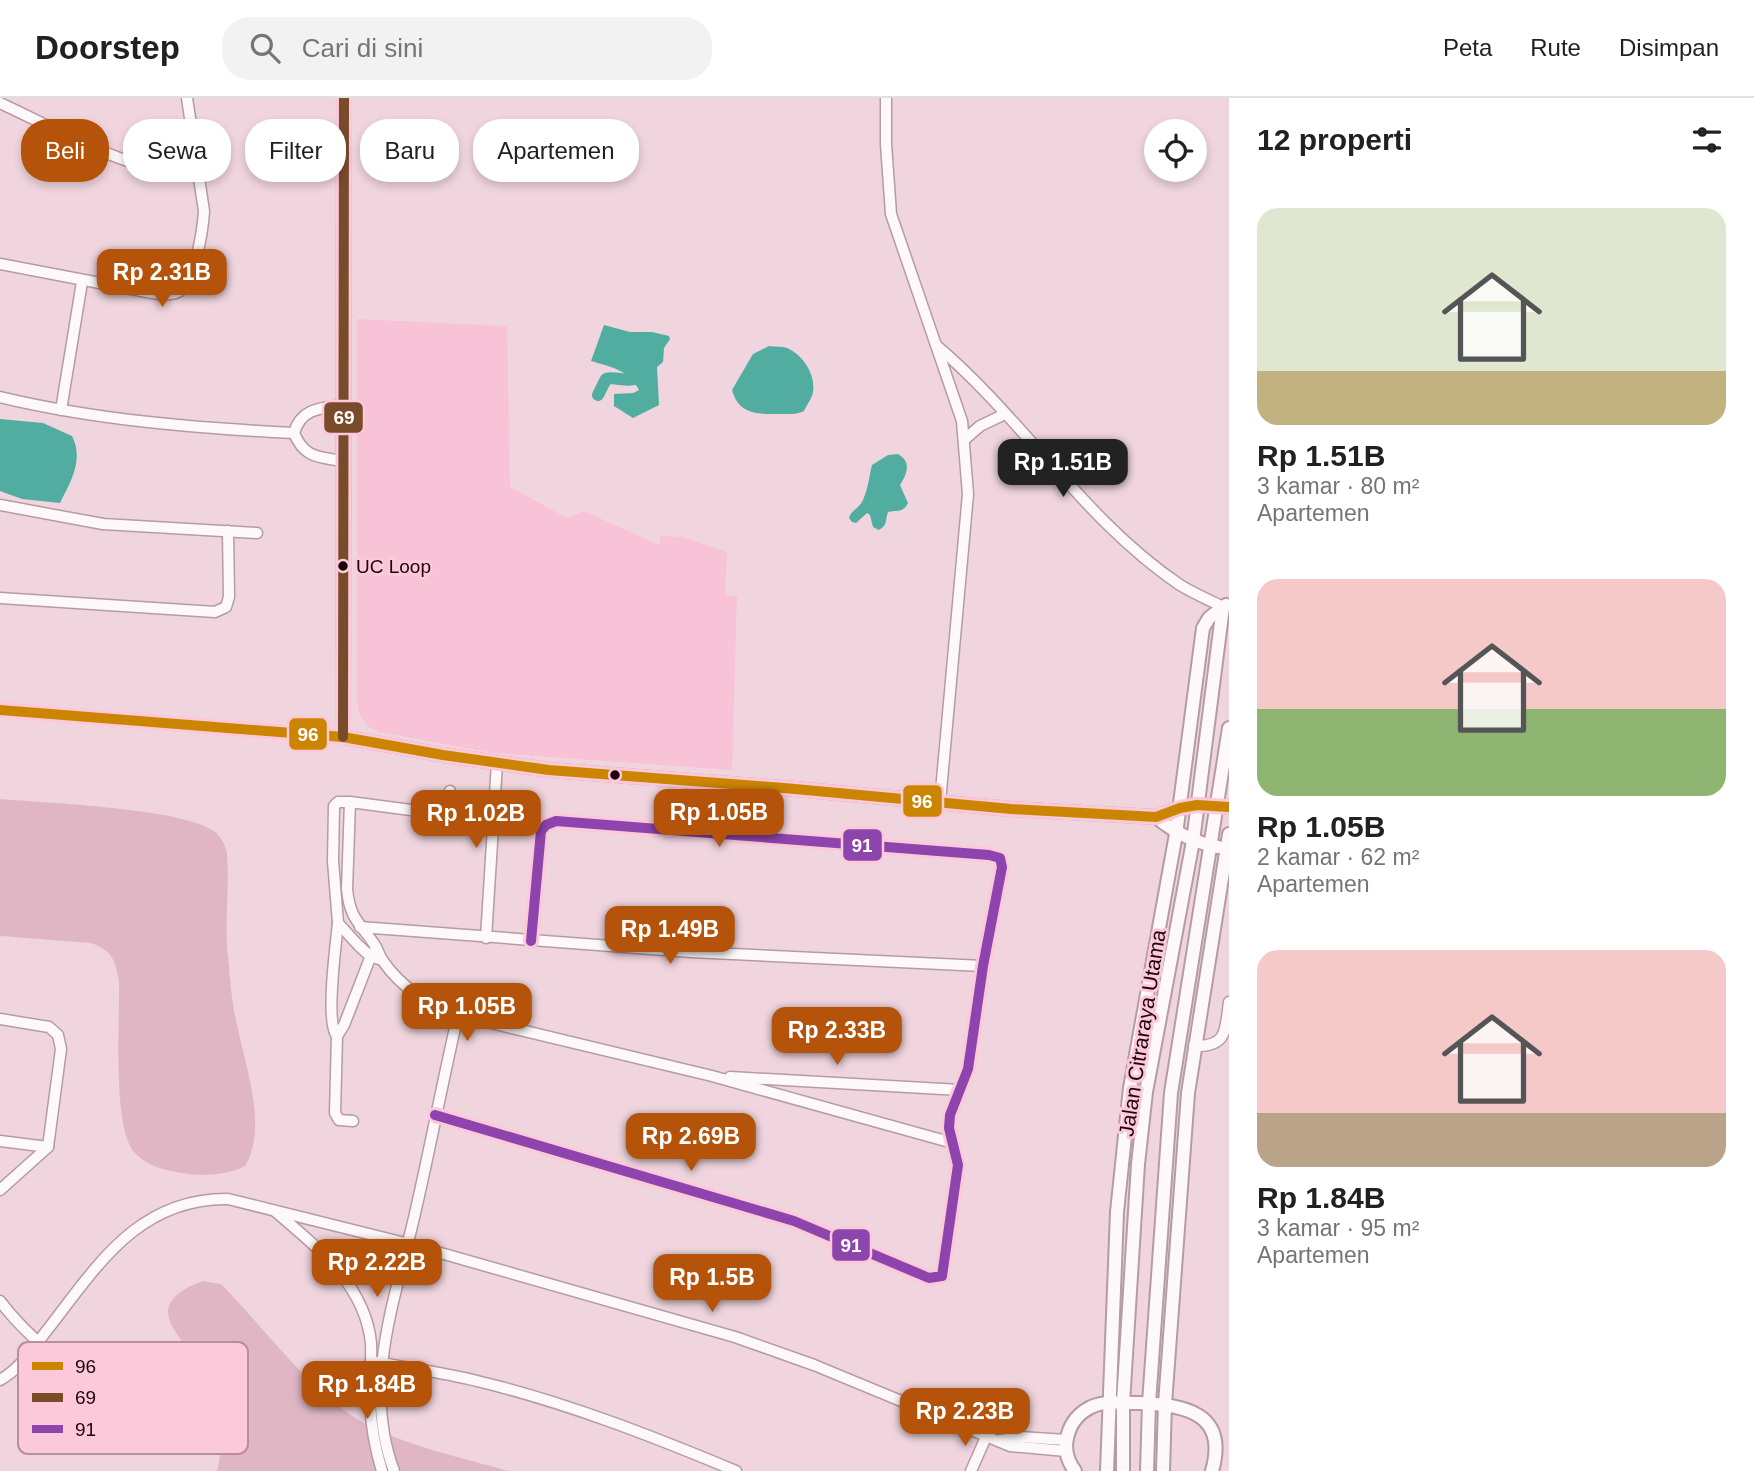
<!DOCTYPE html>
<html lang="id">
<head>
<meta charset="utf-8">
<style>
  body { margin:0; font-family:Arial,sans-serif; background:#f2f2f2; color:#202124; height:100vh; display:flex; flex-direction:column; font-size:26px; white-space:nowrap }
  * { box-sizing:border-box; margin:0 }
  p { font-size:23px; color:#757577 }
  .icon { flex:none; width:38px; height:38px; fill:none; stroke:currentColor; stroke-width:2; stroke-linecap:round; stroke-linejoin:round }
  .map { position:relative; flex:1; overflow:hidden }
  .drawer { display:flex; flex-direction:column; background:#fff; width:525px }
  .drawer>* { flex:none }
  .banner { position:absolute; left:21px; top:21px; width:665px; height:63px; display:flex; gap:14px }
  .tools { position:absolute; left:1144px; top:21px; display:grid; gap:14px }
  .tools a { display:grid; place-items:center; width:63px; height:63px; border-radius:50%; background:#fff; box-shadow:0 4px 10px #0003; font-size:35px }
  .price { position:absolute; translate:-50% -60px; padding:0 16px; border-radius:14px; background:#b45309; color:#fff; font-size:23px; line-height:46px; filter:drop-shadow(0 2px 4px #0008) }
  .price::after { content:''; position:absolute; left:50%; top:42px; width:21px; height:16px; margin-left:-10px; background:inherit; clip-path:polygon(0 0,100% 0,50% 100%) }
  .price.active { background:#222; color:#fff }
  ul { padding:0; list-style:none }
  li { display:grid; align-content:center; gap:14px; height:371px; padding:0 28px }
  li span { display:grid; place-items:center; height:217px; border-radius:21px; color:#555 }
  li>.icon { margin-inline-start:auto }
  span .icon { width:126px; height:126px; fill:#fffc; stroke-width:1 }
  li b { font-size:30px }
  h2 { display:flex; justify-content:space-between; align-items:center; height:84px; padding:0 28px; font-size:30px }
  .chip { padding:0 24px; border-radius:28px; background:#fff; box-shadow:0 4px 10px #0003; font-size:24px; line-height:63px }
  .chip.active { background:#b45309; color:#fff }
  header { display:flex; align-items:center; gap:42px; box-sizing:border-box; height:98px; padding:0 35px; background:#fff; border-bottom:2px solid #e0e0e0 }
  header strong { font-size:33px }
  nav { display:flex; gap:38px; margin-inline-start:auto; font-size:24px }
  .search { width:490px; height:63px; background:#f2f2f2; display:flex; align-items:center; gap:18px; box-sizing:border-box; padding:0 24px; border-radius:28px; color:#757577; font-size:26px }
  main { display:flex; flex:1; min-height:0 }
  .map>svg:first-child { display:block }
  .built { fill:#f8c3d6 }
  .green { fill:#e0b6c5 }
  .water { fill:#51ad9f }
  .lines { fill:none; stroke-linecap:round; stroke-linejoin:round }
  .canal { stroke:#51ad9f; stroke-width:12 }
  .street-casing { stroke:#b59ba4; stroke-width:13 }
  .secondary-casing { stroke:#b59ba4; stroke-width:16 }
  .street { stroke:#fdf9fa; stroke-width:10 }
  .secondary { stroke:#fdf9fa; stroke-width:12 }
  .bus-1-casing { stroke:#fcc9da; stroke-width:16 }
  .bus-2-casing { stroke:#fcc9da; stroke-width:16 }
  .bus-3-casing { stroke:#fcc9da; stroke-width:16 }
  .bus-1 { stroke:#cc8503; stroke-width:10 }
  .bus-2 { stroke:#7a4b2a; stroke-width:10 }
  .bus-3 { stroke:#8e44ad; stroke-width:10 }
  .bus-dot { fill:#1e030e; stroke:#fcc9da; stroke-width:2.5 }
  .labels { text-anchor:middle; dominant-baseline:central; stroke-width:6; stroke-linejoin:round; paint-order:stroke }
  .bus-label { font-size:19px; fill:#1e030e; stroke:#fcc9da; text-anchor:start }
  .street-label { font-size:21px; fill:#1e030e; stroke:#fcc9da }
  .key { fill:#fcc9da; stroke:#b98e9d; stroke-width:2 }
  .key-label { font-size:19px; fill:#1e030e }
  .line-badge { stroke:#fcc9da; stroke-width:2.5 }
  .badge-label { font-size:19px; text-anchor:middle; font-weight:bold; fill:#fff }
</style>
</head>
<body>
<header>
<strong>Doorstep</strong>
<div class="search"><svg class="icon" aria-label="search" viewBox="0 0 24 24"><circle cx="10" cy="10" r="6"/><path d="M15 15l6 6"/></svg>Cari di sini</div>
<nav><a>Peta</a><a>Rute</a><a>Disimpan</a></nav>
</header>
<main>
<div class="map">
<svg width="1229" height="1373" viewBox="0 0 1229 1373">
  <rect width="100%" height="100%" fill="#f0d5de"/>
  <path class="built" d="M357,221l150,7 3,161 57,31 17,-7 75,34 2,-9 21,1 45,15 -2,43 12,1 -5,174 -239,-17 -114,-21 -10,-5 -10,-13 -2,-13z"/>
  <g class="green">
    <path d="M0,701c44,4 185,9 215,33 7,6 11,14 12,23 3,33 -3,68 1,101 2,20 3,40 7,59 7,42 35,111 10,151 -17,9 -45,11 -63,7 -18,-3 -36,-7 -48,-21 -22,-26 -14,-133 -15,-170 -4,-22 -6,-31 -28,-39l-91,-7z"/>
    <path d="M203,1183l18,3c43,43 91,111 143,139 39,22 100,35 144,48h-291c11,-37 -11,-91 -30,-122 -7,-12 -19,-24 -19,-38 1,-16 23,-26 35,-30z"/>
  </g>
  <g class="water">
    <path d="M604,227l26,7h22l17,4 1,3 -6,9 -1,14 -6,5 2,38 -26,13 -19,-12v-12l19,-1 6,-3c-10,-20 -28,-23 -48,-29z"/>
    <path d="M769,248c6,1 13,0 18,2 17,7 31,30 25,48 -2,5 -6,10 -8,15 -9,4 -13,3 -22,3 -22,0 -43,2 -50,-24l21,-36z"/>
    <path d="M0,321l43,4 29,13c12,24 -1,45 -12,67l-38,-4 -22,-8z"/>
    <path d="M898,356c14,8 9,20 2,31l8,18c-5,10 -10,7 -20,9 -3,8 0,13 -9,18l-6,-3 -3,-12 -3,-2 -11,10 -4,-1 -3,-4c2,-8 10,-9 14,-18 5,-11 6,-23 9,-35l16,-10z"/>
  </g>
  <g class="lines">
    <path class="canal" d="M598,297l8,-16c10,-3 18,3 28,0"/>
    <defs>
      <g id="street">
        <path d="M886,0v46l5,70 71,207 6,73 -28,308"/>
        <path d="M0,5c63,29 128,69 199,73"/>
        <path d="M0,166l152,29c10,1 20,3 28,-2 15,-9 23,-63 24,-80l-17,-113"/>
        <path d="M937,248c86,73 148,175 243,239 13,8 29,15 43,22"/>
        <path d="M0,299c96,23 195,31 294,36"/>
        <path d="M61,312l21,-128"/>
        <path d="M964,342l16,-14 25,-12"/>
        <path d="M343,363c-24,-4 -39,-3 -49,-28 7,-25 27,-25 50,-28"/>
        <path d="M0,407l103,19 154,9"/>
        <path d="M0,500l215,14 11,-5 3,-10 -1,-66"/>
        <path d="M0,612l343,27"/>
        <path d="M350,704l-3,87c3,32 14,34 29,58 2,4 4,10 7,14 17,25 46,45 75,54 -15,64 -27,129 -42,194 -19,86 -55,174 -22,262"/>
        <path d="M338,825c-2,20 -13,101 -1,113l7,-11 28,-72"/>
        <path d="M360,829l331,25 292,14"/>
        <path d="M486,840l11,-175"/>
        <path d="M382,862l-12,-4 -12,-11 -20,-22 -5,-62 1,-55 4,-4h12l61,8h17l14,-5 8,-14"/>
        <path d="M458,917l254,61 241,67"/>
        <path d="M0,921l49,8 9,8 3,14 -13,98 -48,43"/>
        <path d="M337,938l-2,77 4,7 14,1"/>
        <path d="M1194,948c34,1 31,-16 35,-44"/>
        <path d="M730,979l230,13"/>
        <path d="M435,1017l359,106 135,57 13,-2 16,-111 -9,-37 1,-13 18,-46 15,-103 19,-99 -2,-9 -11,-3 -433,-34 -10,4 -5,6 -10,110"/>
        <path d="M0,1043l48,6"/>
        <path d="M276,1114c42,36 89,73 95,131 1,20 -2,40 -1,59 1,24 5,46 12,69"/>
        <path d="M0,1203c36,48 89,80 137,116"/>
        <path d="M371,1263c35,7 71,11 106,20 88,21 175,55 259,90"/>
        <path d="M0,1282c21,-12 33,-32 48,-51 49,-63 90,-131 180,-130l181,45 326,93 79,28 196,81 56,5"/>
        <circle cx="148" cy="1330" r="15"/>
        <path d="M1000,1342l20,-3 46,3"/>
        <path d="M971,1373l15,-34"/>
      </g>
      <g id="secondary">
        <path d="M344,0l-1,639 100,18 106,15 235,18 227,21 145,8 24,-9 17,-3 32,2"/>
        <path d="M1156,719c20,16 37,25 62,30"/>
        <path d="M1075,1373c-17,-22 -8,-52 16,-64 15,-7 33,-4 49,-4 43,2 89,9 72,68"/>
        <path d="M1107,1373l10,-259 13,-124 46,-254 27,-206 6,-10 14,-11"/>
        <path d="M1123,1373v-68l15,-239 8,-72 47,-251 30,-234 3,-2"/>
        <path d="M1147,1373l2,-68 22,-310 58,-365"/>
        <path d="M1163,1373l2,-67 23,-311 41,-259"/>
      </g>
    </defs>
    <use href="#street" class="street-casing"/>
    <use href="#secondary" class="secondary-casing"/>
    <use href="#street" class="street"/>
    <use href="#secondary" class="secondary"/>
    <defs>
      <path id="bus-1" d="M0,612l343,27 100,18 106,15 235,18 227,21 145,8 24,-9 17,-3 32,2"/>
      <path id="bus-2" d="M343,639l1,-639"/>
      <path id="bus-3" d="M435,1017l359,106 135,57 13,-2 16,-111 -9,-37 1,-13 18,-46 15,-103 19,-99 -2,-9 -11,-3 -433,-34 -10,4 -5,6 -10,110"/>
    </defs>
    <use href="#bus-1" class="bus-1-casing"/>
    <use href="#bus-2" class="bus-2-casing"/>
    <use href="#bus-3" class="bus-3-casing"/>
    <use href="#bus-1" class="bus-1"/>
    <use href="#bus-2" class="bus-2"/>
    <use href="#bus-3" class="bus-3"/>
  </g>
  <g class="bus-dot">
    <circle cx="343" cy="468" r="6"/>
    <circle cx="615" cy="677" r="6"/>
  </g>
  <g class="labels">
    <g class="bus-label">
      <text x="356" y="468">UC Loop</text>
    </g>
    <g class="street-label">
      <text transform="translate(1142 935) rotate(-81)">Jalan Citraraya Utama</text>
    </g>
  </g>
  <rect x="18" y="1244" width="230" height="112" rx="10" class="key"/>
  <rect x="32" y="1264" width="31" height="8" fill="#cc8503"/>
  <rect x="32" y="1295" width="31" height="9" fill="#7a4b2a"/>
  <rect x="32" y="1327" width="31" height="8" fill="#8e44ad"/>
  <g class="key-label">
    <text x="75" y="1275">96</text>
    <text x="75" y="1306">69</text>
    <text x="75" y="1338">91</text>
  </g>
  <g class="line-badge">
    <rect x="323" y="303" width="41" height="33" rx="7" fill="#7a4b2a"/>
    <rect x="288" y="619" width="40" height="34" rx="7" fill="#cc8503"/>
    <rect x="902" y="686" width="41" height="34" rx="7" fill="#cc8503"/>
    <rect x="842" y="730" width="41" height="34" rx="7" fill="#8e44ad"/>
    <rect x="831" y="1130" width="40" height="34" rx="7" fill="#8e44ad"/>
  </g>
  <g class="badge-label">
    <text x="344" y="326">69</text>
    <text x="308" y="643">96</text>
    <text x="922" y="710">96</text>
    <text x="862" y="754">91</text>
    <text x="851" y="1154">91</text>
  </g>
</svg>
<div class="tools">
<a><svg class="icon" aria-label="locate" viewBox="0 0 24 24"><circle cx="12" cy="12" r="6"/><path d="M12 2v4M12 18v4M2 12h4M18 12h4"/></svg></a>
</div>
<b class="price" style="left:162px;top:211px">Rp 2.31B</b>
<b class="price active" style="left:1063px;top:401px">Rp 1.51B</b>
<b class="price" style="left:719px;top:751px">Rp 1.05B</b>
<b class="price" style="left:476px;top:752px">Rp 1.02B</b>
<b class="price" style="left:670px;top:868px">Rp 1.49B</b>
<b class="price" style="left:467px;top:945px">Rp 1.05B</b>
<b class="price" style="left:837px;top:969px">Rp 2.33B</b>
<b class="price" style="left:691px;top:1075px">Rp 2.69B</b>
<b class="price" style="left:377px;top:1201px">Rp 2.22B</b>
<b class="price" style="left:712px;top:1216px">Rp 1.5B</b>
<b class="price" style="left:367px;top:1323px">Rp 1.84B</b>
<b class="price" style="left:965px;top:1350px">Rp 2.23B</b>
<div class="banner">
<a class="chip active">Beli</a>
<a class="chip">Sewa</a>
<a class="chip">Filter</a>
<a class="chip">Baru</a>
<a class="chip">Apartemen</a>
</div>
</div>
<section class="drawer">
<h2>12 properti<svg class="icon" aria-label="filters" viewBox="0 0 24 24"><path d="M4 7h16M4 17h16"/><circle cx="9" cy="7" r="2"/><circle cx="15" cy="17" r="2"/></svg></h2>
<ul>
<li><span style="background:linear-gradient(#dfe7d0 75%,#c2b280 0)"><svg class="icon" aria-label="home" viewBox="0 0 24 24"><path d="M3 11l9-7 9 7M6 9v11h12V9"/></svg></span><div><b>Rp 1.51B</b><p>3 kamar · 80 m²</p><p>Apartemen</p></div></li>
<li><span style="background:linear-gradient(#f6c9c9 60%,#8fb573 0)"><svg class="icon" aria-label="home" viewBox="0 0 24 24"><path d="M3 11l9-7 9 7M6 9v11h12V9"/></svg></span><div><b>Rp 1.05B</b><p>2 kamar · 62 m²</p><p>Apartemen</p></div></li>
<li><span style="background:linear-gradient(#f6c9c9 75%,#b9a48a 0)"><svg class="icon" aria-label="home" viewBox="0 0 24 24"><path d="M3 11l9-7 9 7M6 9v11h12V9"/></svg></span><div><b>Rp 1.84B</b><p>3 kamar · 95 m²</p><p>Apartemen</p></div></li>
</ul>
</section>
</main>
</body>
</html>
